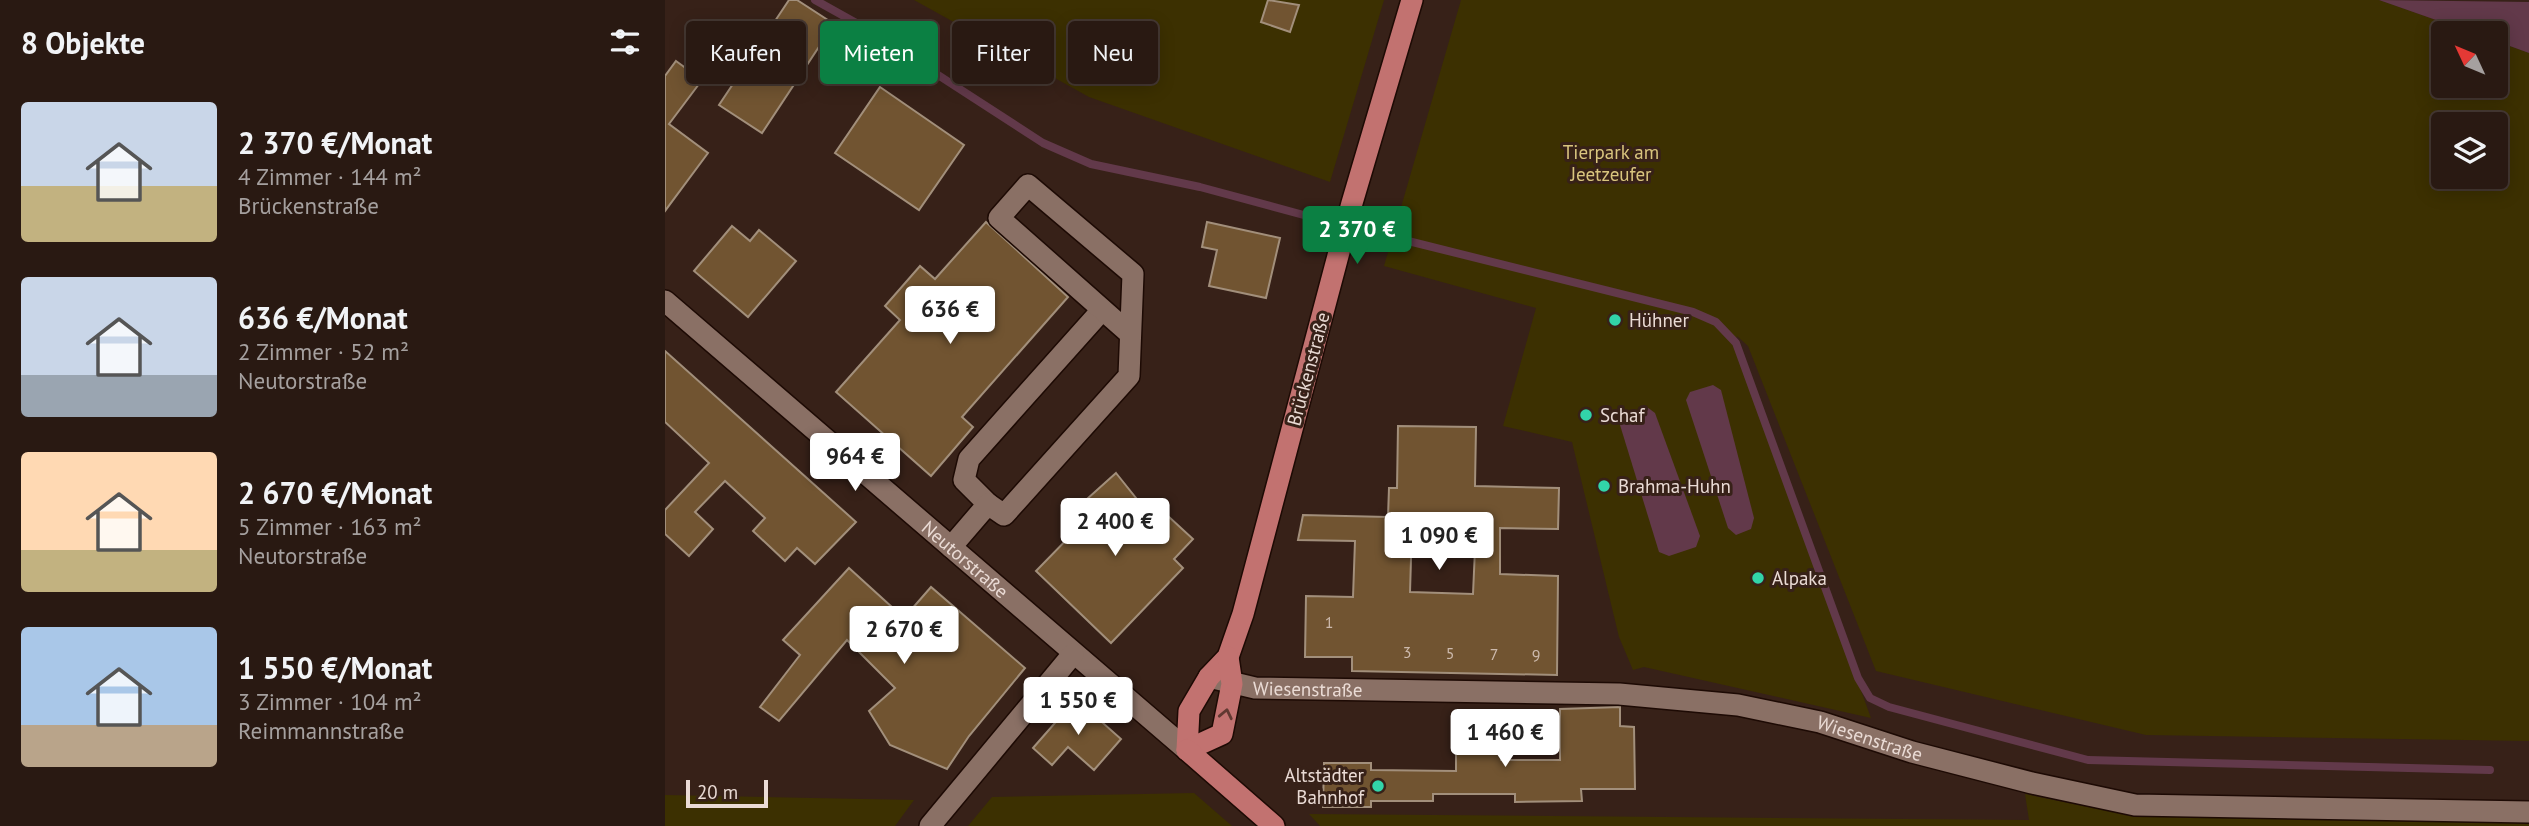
<!DOCTYPE html>
<html lang="de">
<head>
<meta charset="utf-8">
<style>
  body { margin:0; font-family:"PT Sans",sans-serif; background:#31221b; color:#f1f3f6; height:100vh; display:flex; flex-direction:column; font-size:26px; white-space:nowrap }
  * { box-sizing:border-box; margin:0 }
  p { font-size:23px; color:#a5a09f }
  .icon { flex:none; width:38px; height:38px; fill:none; stroke:currentColor; stroke-width:2; stroke-linecap:round; stroke-linejoin:round }
  .map { position:relative; flex:1; overflow:hidden }
  .panel { display:flex; flex-direction:column; background:#291912; width:665px }
  .panel>* { flex:none }
  .banner { position:absolute; left:21px; top:21px; width:665px; height:63px; display:flex; gap:14px }
  .needle { width:46px; rotate:314deg }
  .tools { position:absolute; left:1766px; top:21px; display:grid; gap:14px }
  .tools a { display:grid; place-items:center; width:77px; height:77px; border-radius:7px; background:#291912; box-shadow:0 4px 18px #0003,0 0 0 2px #453832; font-size:35px }
  .scale { position:absolute; left:21px; bottom:18px; width:82px; box-sizing:border-box; padding-left:7px; border:4px solid #eadbd5; border-top:0; font-size:19px; line-height:24px; white-space:nowrap; color:#eadbd5; -webkit-text-stroke:5px #372118; paint-order:stroke }
  .price { position:absolute; translate:-50% -60px; padding:0 16px; border-radius:7px; background:#fff; color:#222; font-size:23px; line-height:46px; filter:drop-shadow(0 2px 4px #0008) }
  .price::after { content:''; position:absolute; left:50%; top:42px; width:21px; height:16px; margin-left:-10px; background:inherit; clip-path:polygon(0 0,100% 0,50% 100%) }
  .price.selected { background:#0b8043; color:#fff }
  ul { padding:0; list-style:none }
  li { display:flex; align-items:center; gap:21px; height:175px; padding:0 21px }
  li span { display:grid; place-items:center; flex:none; width:196px; height:140px; border-radius:7px; color:#555 }
  li>.icon { margin-inline-start:auto }
  span .icon { width:84px; height:84px; fill:#fffc; stroke-width:1 }
  li b { font-size:30px }
  h2 { display:flex; justify-content:space-between; align-items:center; height:84px; padding:0 21px; font-size:30px }
  .tag { padding:0 24px; border-radius:7px; background:#291912; box-shadow:0 4px 18px #0003,0 0 0 2px #453832; font-size:24px; line-height:63px }
  .tag.selected { background:#0b8043; color:#fff }
  main { display:flex; flex:1; min-height:0 }
  .map>svg:first-child { display:block }
  .green { fill:#3c3001; fill-rule:evenodd }
  .water { fill:#62394a }
  .lines { fill:none; stroke-linecap:round; stroke-linejoin:round }
  .stream { stroke:#62394a; stroke-width:8 }
  .building { fill:#715431; stroke:#a28f7b; stroke-width:2; fill-rule:evenodd }
  .minor-casing { stroke:#1d0a04; stroke-width:24 }
  .major-casing { stroke:#1d0a04; stroke-width:24 }
  .minor { stroke:#8a7065; stroke-width:21 }
  .major { stroke:#c27270; stroke-width:21 }
  .oneway { stroke:#613932 }
  .poi-dot { fill:#32d4a9; stroke:#372118; stroke-width:2.5 }
  .labels { text-anchor:middle; dominant-baseline:central; stroke-width:6; stroke-linejoin:round; paint-order:stroke }
  .number-label { font-size:16px; fill:#ccb9ac }
  .park-label { font-size:19px; fill:#d9c57e; stroke:#372118 }
  .poi-label { font-size:19px; fill:#eadbd5; stroke:#372118; text-anchor:start }
  .street-label { font-size:19px; fill:#eadbd5; stroke:#372118 }
</style>
</head>
<body>
<main>
<section class="panel">
<h2>8 Objekte<svg class="icon" aria-label="filters" viewBox="0 0 24 24"><path d="M4 7h16M4 17h16"/><circle cx="9" cy="7" r="2"/><circle cx="15" cy="17" r="2"/></svg></h2>
<ul>
<li><span style="background:linear-gradient(#c9d6e8 60%,#c2b280 0)"><svg class="icon" aria-label="home" viewBox="0 0 24 24"><path d="M3 11l9-7 9 7M6 9v11h12V9"/></svg></span><div><b>2 370 €/Monat</b><p>4 Zimmer · 144 m²</p><p>Brückenstraße</p></div></li>
<li><span style="background:linear-gradient(#c9d6e8 70%,#9aa5b1 0)"><svg class="icon" aria-label="home" viewBox="0 0 24 24"><path d="M3 11l9-7 9 7M6 9v11h12V9"/></svg></span><div><b>636 €/Monat</b><p>2 Zimmer · 52 m²</p><p>Neutorstraße</p></div></li>
<li><span style="background:linear-gradient(#ffd9b3 70%,#c2b280 0)"><svg class="icon" aria-label="home" viewBox="0 0 24 24"><path d="M3 11l9-7 9 7M6 9v11h12V9"/></svg></span><div><b>2 670 €/Monat</b><p>5 Zimmer · 163 m²</p><p>Neutorstraße</p></div></li>
<li><span style="background:linear-gradient(#a9c7e8 70%,#b9a48a 0)"><svg class="icon" aria-label="home" viewBox="0 0 24 24"><path d="M3 11l9-7 9 7M6 9v11h12V9"/></svg></span><div><b>1 550 €/Monat</b><p>3 Zimmer · 104 m²</p><p>Reimmannstraße</p></div></li>
</ul>
</section>
<div class="map">
<svg width="1864" height="826" viewBox="0 0 1864 826">
  <rect width="100%" height="100%" fill="#372118"/>
  <g class="green">
    <path d="M249,0h470l-54,182 -241,-85z"/>
    <path d="M796,0h918l94,33h-30v53h52l1,-45 33,12v688l-383,-6 -270,-64 -128,-325 -11,-10 -2,8 136,374 -227,-51 -11,3 -14,-33 -47,-195 -69,-16 33,-118 -152,-42zM1778,124h52v53h-52z"/>
    <path d="M529,793l38,33h-264l24,-29z"/>
    <path d="M1360,794l73,15 431,7v10h-1209l-11,-12 720,6z"/>
    <path d="M0,795l249,5 -19,26h-230z"/>
  </g>
  <g class="water">
    <path d="M1714,0l150,2v51l-33,-12 -1,-8h-22z"/>
    <path d="M1048,385l8,5 33,128 -3,11 -15,6 -8,-7 -42,-128 4,-8z"/>
    <path d="M982,407l8,6 45,123 -4,11 -27,9 -10,-4 -39,-127 4,-10z"/>
  </g>
  <g class="lines">
    <g class="stream">
      <path d="M150,0l52,29 176,114 48,21 109,23 111,30"/>
      <path d="M715,234l313,78 23,10 20,21 122,335 12,20 19,9 199,53 402,10"/>
    </g>
  </g>
  <g class="building">
    <path d="M124,0h8l37,24 -72,109 -43,-28z"/>
    <path d="M603,0l31,5 -9,27 -29,-10z"/>
    <path d="M11,61l26,19 -33,44 39,29 -43,58v-135z"/>
    <path d="M215,87l84,58 -45,65 -84,-57z"/>
    <path d="M321,222l82,75 -106,120 11,10 -42,49 -95,-84 64,-72 -15,-14 35,-40 15,13z"/>
    <path d="M542,222l73,16 -14,60 -57,-12 8,-36 -15,-3z"/>
    <path d="M67,226l18,15 9,-11 37,31 -48,56 -54,-46z"/>
    <path d="M0,351l191,171 -41,42 -18,-16 -12,13 -32,-30 12,-13 -40,-37 -30,31 18,17 -24,27 -24,-22v-24l44,-47 -44,-41z"/>
    <path d="M733,426l78,1 -1,59 84,2 -1,41 -58,-1v46l58,2 -1,99 -205,-4v-14h-47l1,-61 47,1 2,-56 -57,-1 5,-25 85,2 1,-29h8zM747,526l64,1 -3,67 -63,-2z"/>
    <path d="M451,473l32,40 8,-8 37,34 -19,20 9,9 -72,75 -75,-72 42,-43 -11,-11z"/>
    <path d="M184,568l55,50 27,-31 94,81 -56,68 -22,33 -57,-24 -21,-34 26,-23 -48,-48 -68,81 -19,-14 40,-52 -17,-15z"/>
    <path d="M411,699l45,40 -27,31 -26,-23 -16,18 -19,-17z"/>
    <path d="M955,707v19l14,1 1,62h-54l1,12 -67,1v-8h-82v7h-62v6h-48l1,-44h47v7l85,1v-18h45v7h59v-51z"/>
  </g>
  <g class="lines">
    <defs>
      <g id="minor">
        <path id="s1" d="M0,301l522,449"/>
        <path d="M323,504l-24,-24 5,-21 133,-149"/>
        <path d="M286,547l37,-43 16,11 125,-139 4,-102 -105,-89 -29,33 130,115"/>
        <path id="s2" d="M544,677l46,11 364,6 119,11 82,17 92,30 120,31 103,22 394,7"/>
        <path d="M265,826l143,-172"/>
      </g>
      <g id="major">
        <path d="M522,750l2,-39 20,-34 19,-20 15,-43 109,-411 60,-203"/>
        <path d="M522,750l35,-16 10,-50 -4,-27"/>
        <path d="M522,750l87,76"/>
      </g>
    </defs>
    <use href="#minor" class="minor-casing"/>
    <use href="#major" class="major-casing"/>
    <use href="#minor" class="minor"/>
    <use href="#major" class="major"/>
  </g>
  <defs><path id="oneway-chevron" d="M-2-3.5L2.5 0L-2 3.5" fill="none" stroke-width="1.6" stroke-linecap="round" stroke-linejoin="round" transform="scale(1.75)"/></defs>
  <use class="oneway" href="#oneway-chevron" transform="translate(561 714) rotate(-78)"/>
  <g class="poi-dot">
    <circle cx="950" cy="320" r="7"/>
    <circle cx="921" cy="415" r="7"/>
    <circle cx="939" cy="486" r="7"/>
    <circle cx="1093" cy="578" r="7"/>
    <circle cx="713" cy="786" r="7"/>
  </g>
  <g class="labels">
    <g class="number-label">
      <text x="664" y="622">1</text>
      <text x="742" y="652">3</text>
      <text x="785" y="653">5</text>
      <text x="829" y="654">7</text>
      <text x="871" y="655">9</text>
    </g>
    <g class="park-label">
      <text x="946" y="152">Tierpark am<tspan x="946" dy="22">Jeetzeufer</tspan></text>
    </g>
    <g class="poi-label">
      <text x="964" y="320">Hühner</text>
      <text x="935" y="415">Schaf</text>
      <text x="953" y="486">Brahma-Huhn</text>
      <text x="1107" y="578">Alpaka</text>
      <text x="699" y="775" text-anchor="end">Altstädter<tspan x="699" dy="22">Bahnhof</tspan></text>
    </g>
    <g class="street-label">
      <text transform="translate(643 369) rotate(-75)">Brückenstraße</text>
      <text stroke="none"><textPath href="#s1" startOffset="396">Neutorstraße</textPath></text>
      <text stroke="none"><textPath href="#s2" startOffset="100">Wiesenstraße</textPath></text>
      <text stroke="none"><textPath href="#s2" startOffset="667">Wiesenstraße</textPath></text>
    </g>
  </g>
</svg>
<div class="tools">
<a><svg class="needle" viewBox="-14 -14 28 28"><path d="M0-13l5 13h-10z" fill="#e53935"/><path d="M0 13l5-13h-10z" fill="#a5a09f"/></svg></a>
<a><svg class="icon" aria-label="layers" viewBox="0 0 24 24"><path d="M12 4l9 5-9 5-9-5zM3 14l9 5 9-5"/></svg></a>
</div>
<div class="scale">20 m</div>
<b class="price selected" style="left:692px;top:266px">2 370 €</b>
<b class="price" style="left:285px;top:346px">636 €</b>
<b class="price" style="left:190px;top:493px">964 €</b>
<b class="price" style="left:450px;top:558px">2 400 €</b>
<b class="price" style="left:774px;top:572px">1 090 €</b>
<b class="price" style="left:239px;top:666px">2 670 €</b>
<b class="price" style="left:413px;top:737px">1 550 €</b>
<b class="price" style="left:840px;top:769px">1 460 €</b>
<div class="banner">
<a class="tag">Kaufen</a>
<a class="tag selected">Mieten</a>
<a class="tag">Filter</a>
<a class="tag">Neu</a>
</div>
</div>
</main>
</body>
</html>
